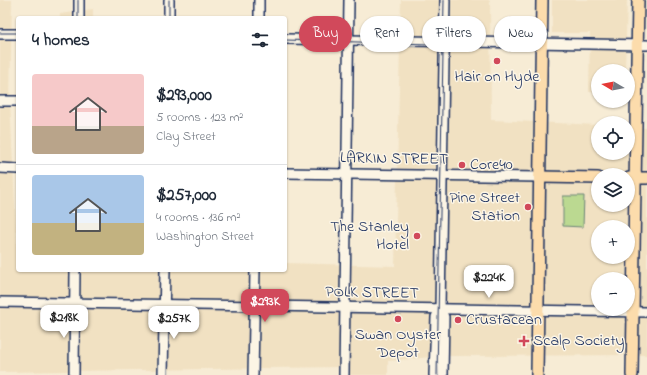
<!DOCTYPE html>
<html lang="en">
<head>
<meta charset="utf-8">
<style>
  body { margin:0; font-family:"Indie Flower",sans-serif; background:#f2f2f3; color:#1f2937; height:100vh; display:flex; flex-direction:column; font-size:15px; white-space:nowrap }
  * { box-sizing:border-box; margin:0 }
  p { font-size:13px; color:#747a83 }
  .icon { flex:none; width:22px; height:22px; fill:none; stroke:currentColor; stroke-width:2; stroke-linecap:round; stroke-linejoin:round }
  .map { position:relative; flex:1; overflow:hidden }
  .details { position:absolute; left:16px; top:16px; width:271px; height:256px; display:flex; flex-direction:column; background:#fff; border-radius:4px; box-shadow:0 1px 3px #0004 }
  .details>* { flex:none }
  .hud { position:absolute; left:299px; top:16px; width:288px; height:36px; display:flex; gap:8px }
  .needle { width:26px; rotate:280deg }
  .tools { position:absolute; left:591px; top:64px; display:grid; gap:8px }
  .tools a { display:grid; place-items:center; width:44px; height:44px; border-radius:50%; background:#fff; box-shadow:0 1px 3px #0004; font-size:20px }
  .price { position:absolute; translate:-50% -34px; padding:0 9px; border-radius:8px; background:#fff; color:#222; font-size:13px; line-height:26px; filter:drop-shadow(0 1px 2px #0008) }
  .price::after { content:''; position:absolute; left:50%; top:24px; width:12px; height:9px; margin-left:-6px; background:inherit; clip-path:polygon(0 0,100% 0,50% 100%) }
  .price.on { background:#d1495b; color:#fff }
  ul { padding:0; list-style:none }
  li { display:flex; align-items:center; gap:12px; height:100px; padding:0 16px }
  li+li { border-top:1px solid #e0e1e3 }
  li span { display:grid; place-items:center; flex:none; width:112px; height:80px; border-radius:4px; color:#555 }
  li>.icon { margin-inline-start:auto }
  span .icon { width:48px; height:48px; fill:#fffc; stroke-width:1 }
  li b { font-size:17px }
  h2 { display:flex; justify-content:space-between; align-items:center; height:48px; padding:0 16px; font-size:17px }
  .tag { padding:0 14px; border-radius:18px; background:#fff; box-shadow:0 1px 3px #0004; font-size:14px; line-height:36px }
  .tag.on { background:#d1495b; color:#fff }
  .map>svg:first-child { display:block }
  .built { fill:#f1e1c2; fill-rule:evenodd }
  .green { fill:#bbd991; stroke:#6b8478 }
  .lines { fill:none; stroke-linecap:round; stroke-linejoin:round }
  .minor-casing { stroke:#1b2f5e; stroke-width:12 }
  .major-casing { stroke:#1b2f5e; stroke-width:14 }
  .minor { stroke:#fcf5e5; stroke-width:9 }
  .major { stroke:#fcdcac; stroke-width:11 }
  .tram { stroke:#1b2f5e; stroke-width:1 }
  .poi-dot { fill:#d1495b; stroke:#fcf5e5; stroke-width:1.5 }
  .labels { text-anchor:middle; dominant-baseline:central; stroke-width:3; stroke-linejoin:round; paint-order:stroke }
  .poi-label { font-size:16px; fill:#1b2f5e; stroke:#fcf5e5; text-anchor:start }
  .street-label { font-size:16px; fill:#1b2f5e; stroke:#fcf5e5 }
</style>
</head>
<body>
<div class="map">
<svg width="647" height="375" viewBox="0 0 647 375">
  <rect width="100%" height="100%" fill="#f7ecd5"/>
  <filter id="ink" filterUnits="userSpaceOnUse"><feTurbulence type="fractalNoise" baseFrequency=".025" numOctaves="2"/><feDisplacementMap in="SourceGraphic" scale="8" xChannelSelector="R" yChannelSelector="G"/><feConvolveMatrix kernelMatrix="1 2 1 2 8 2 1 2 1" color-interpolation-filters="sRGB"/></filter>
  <g filter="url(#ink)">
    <g class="built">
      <path d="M0,0h12l-2,101 8,169h267v-7l110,3 6,-266h89l1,120 107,5v28h30v-26l19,1v227l-204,1 -55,5v14h-44l-1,-8 -343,5zM598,175h30v30h-30zM598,227h30v30h-30zM598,279h30v30h-30z"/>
      <path d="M552,0h75l-2,71h-27v21h-9l1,-59h-38z"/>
      <path d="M93,9v9h-33v-4z"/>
    </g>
    <path class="green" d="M563,196h21l-1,31 -20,-1z"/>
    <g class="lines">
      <defs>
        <g id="minor">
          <path d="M79,18v-18"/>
          <path d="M169,18v-18"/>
          <path d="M259,18v-18"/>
          <path d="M0,34h18"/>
          <path d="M285,39l362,6"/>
          <path d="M0,101h18"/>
          <path d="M0,168l18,1"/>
          <path d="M285,173l255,4"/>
          <path d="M0,302l647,10"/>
          <path d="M440,309l4,8 -1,58"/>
          <path d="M74,375l1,-105"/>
          <path d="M163,375l2,-105"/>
          <path d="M253,375l2,-105"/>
          <path d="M344,375l5,-375"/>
          <path d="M434,375l2,-58 4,-8 5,-309"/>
        </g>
        <g id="major">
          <path d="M540,177l58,1"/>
          <path d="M629,178h18"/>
          <path d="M537,375l5,-375"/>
          <path d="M632,375l6,-375"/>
        </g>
      </defs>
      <use href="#minor" class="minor-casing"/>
      <use href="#major" class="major-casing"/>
      <use href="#minor" class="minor"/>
      <use href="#major" class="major"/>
      <g class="tram">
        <path d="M78,18v-18"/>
        <path d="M169,18v-18"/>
        <path d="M0,33h18"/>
        <path d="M285,40l146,4 9,5 2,7"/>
        <path d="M437,375l7,-375"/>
      </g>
    </g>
  </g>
  <g class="poi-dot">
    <circle cx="497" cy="61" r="4"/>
    <circle cx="462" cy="165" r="4"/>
    <circle cx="528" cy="207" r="4"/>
    <circle cx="417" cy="236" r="4"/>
    <circle cx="398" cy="319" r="4"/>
    <circle cx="458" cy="320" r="4"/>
    <path d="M522 335h4v4h4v4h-4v4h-4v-4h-4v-4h4z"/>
  </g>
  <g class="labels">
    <g class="poi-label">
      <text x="497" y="77" text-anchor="middle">Hair on Hyde</text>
      <text x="470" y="165">Core40</text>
      <text x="520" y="198" text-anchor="end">Pine Street<tspan x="520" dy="18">Station</tspan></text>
      <text x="409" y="227" text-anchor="end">The Stanley<tspan x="409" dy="18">Hotel</tspan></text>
      <text x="466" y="320">Crustacean</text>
      <text x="398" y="335" text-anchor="middle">Swan Oyster<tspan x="398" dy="18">Depot</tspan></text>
      <text x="533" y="341">Scalp Society</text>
    </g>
    <g class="street-label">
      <text transform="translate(394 159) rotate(1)">LARKIN STREET</text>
      <text transform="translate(372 293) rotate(1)">POLK STREET</text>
    </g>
  </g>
</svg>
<div class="tools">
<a><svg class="needle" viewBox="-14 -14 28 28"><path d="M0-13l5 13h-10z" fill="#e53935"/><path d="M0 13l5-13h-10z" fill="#747a83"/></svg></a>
<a><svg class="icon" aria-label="locate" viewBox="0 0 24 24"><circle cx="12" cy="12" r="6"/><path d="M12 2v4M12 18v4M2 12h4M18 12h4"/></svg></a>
<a><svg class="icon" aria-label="layers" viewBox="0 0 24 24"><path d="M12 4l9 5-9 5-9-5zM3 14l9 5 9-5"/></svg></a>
<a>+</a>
<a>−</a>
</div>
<b class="price" style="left:489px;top:299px">$224K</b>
<b class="price on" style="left:265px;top:323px">$293K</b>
<b class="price" style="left:64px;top:339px">$218K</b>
<b class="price" style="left:174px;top:340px">$257K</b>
<div class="hud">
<a class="tag on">Buy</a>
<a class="tag">Rent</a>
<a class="tag">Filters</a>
<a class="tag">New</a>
</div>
<section class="details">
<h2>4 homes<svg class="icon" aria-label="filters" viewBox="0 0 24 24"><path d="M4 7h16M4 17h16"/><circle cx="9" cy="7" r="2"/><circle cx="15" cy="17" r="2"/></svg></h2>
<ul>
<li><span style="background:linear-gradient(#f6c9c9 65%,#b9a48a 0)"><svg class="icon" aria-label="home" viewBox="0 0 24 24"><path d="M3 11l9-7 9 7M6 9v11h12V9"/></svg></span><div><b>$293,000</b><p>5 rooms · 123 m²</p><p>Clay Street</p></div></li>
<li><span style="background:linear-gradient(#a9c7e8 60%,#c2b280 0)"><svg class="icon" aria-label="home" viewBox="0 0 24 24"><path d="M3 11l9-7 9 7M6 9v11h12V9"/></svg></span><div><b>$257,000</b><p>4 rooms · 136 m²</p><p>Washington Street</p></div></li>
</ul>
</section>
</div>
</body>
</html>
